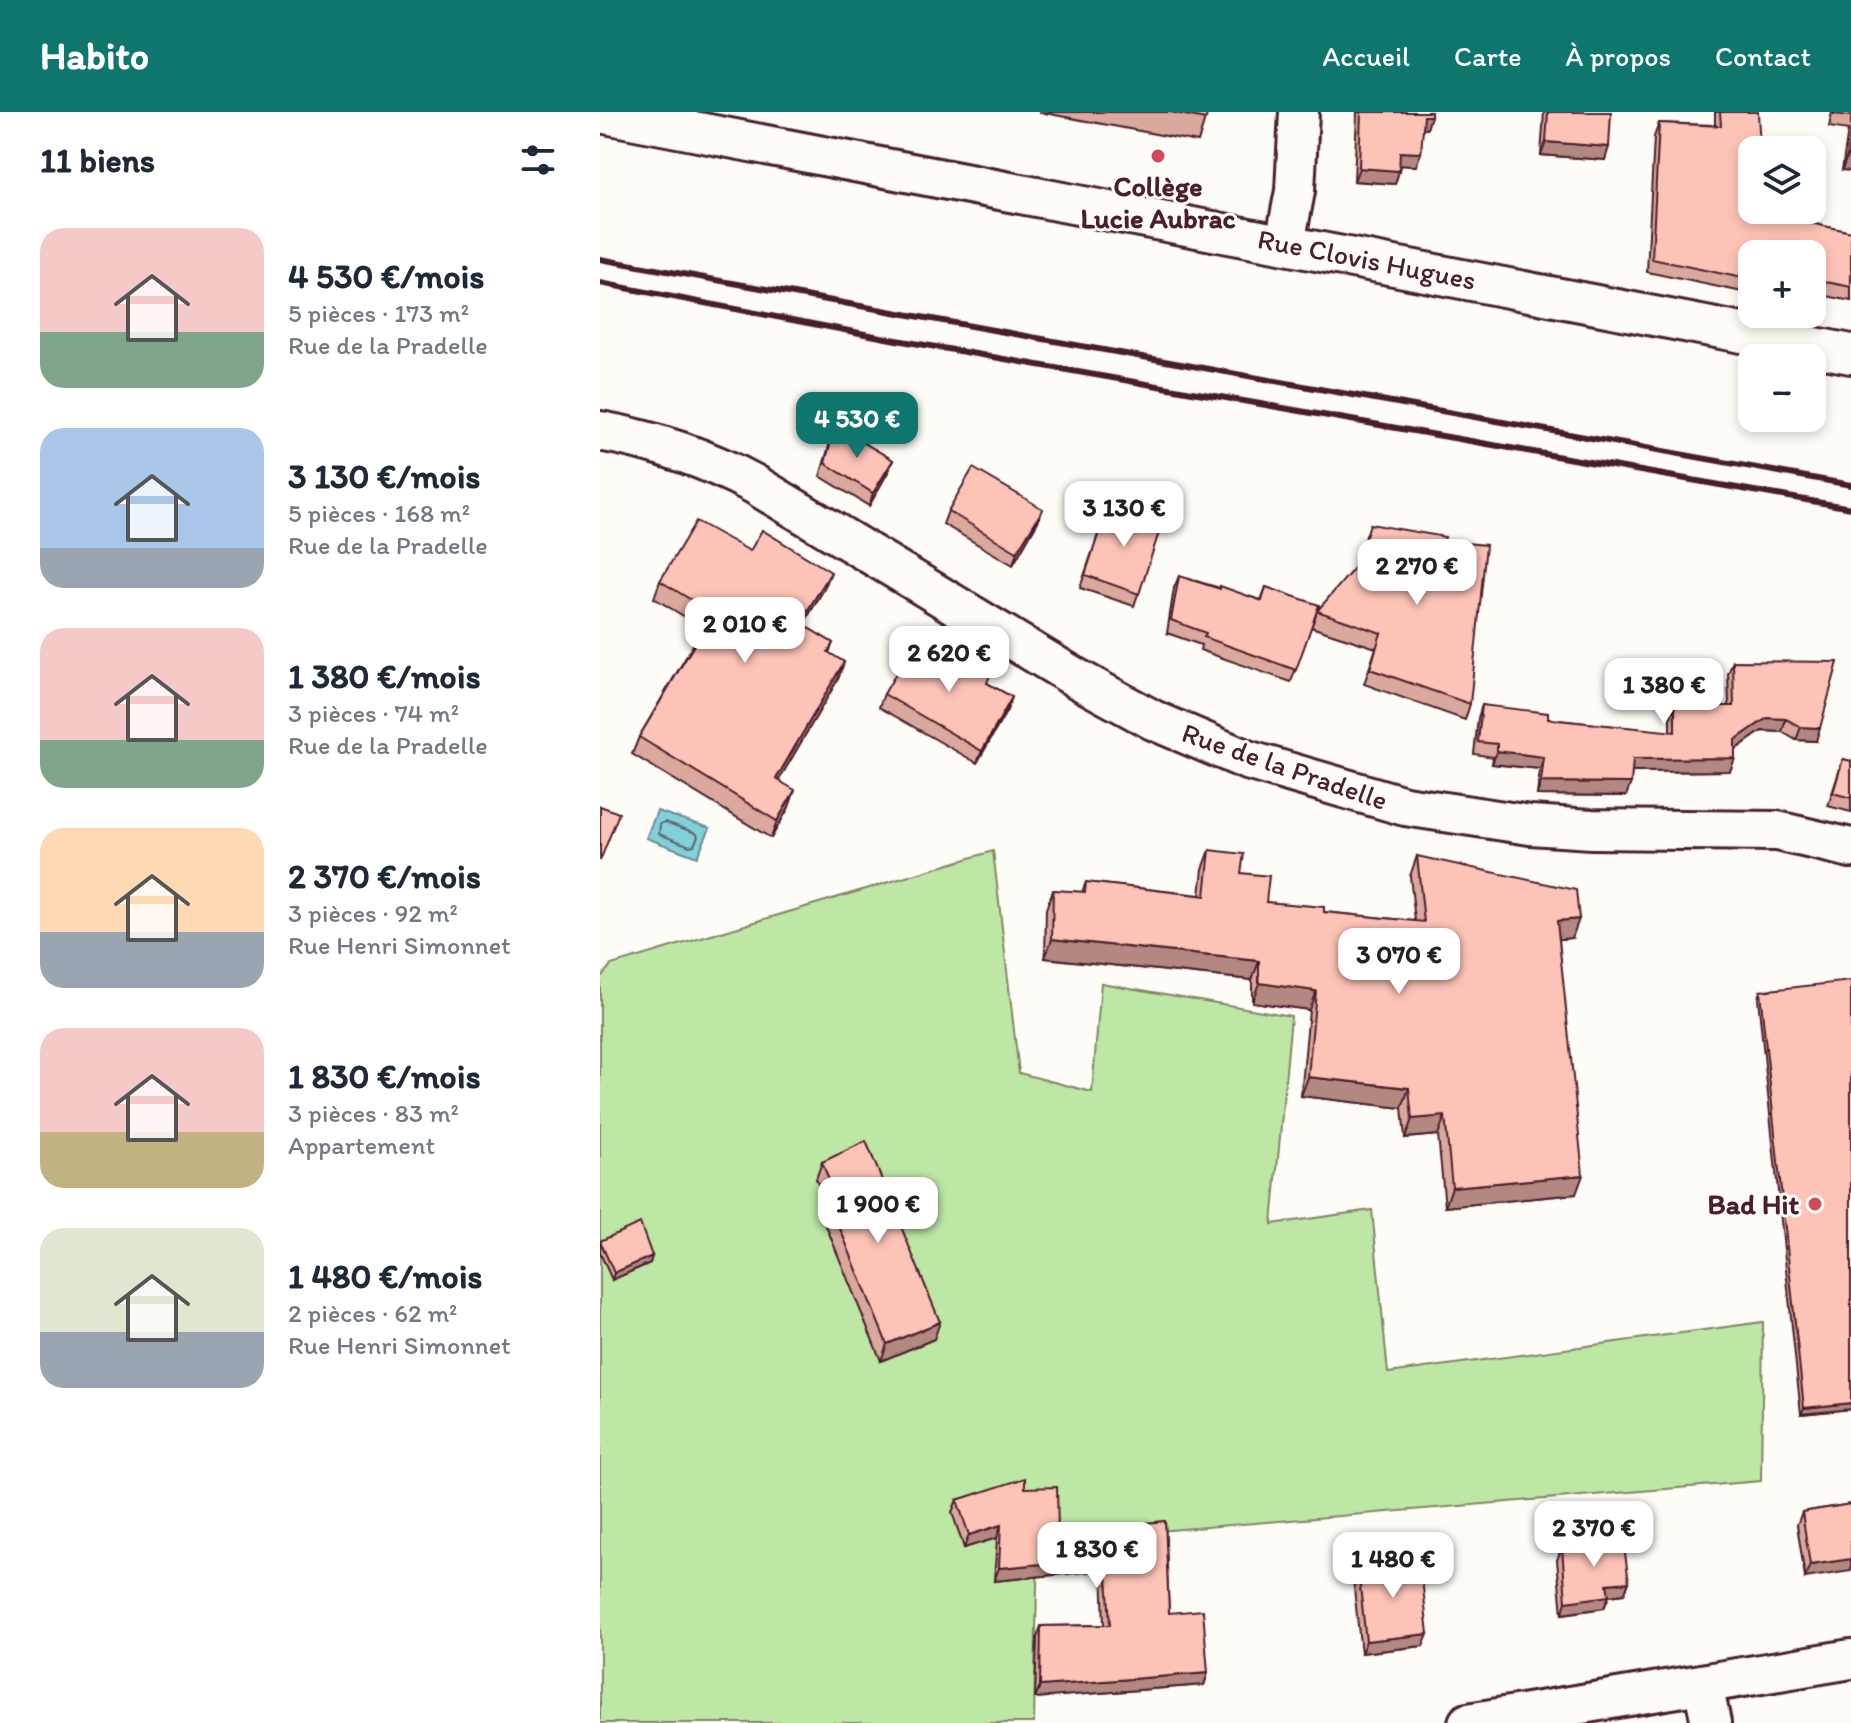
<!DOCTYPE html>
<html lang="fr">
<head>
<meta charset="utf-8">
<style>
  body { margin:0; font-family:Itim,sans-serif; background:#f2f2f3; color:#1f2937; height:100vh; display:flex; flex-direction:column; font-size:30px; white-space:nowrap }
  * { box-sizing:border-box; margin:0 }
  p { font-size:26px; color:#747a83 }
  .icon { flex:none; width:44px; height:44px; fill:none; stroke:currentColor; stroke-width:2; stroke-linecap:round; stroke-linejoin:round }
  .map { position:relative; flex:1; overflow:hidden }
  .side { display:flex; flex-direction:column; background:#fff; width:600px }
  .side>* { flex:none }
  .controls { position:absolute; left:1138px; top:24px; display:grid; gap:16px }
  .controls a { display:grid; place-items:center; width:88px; height:88px; border-radius:16px; background:#fff; box-shadow:0 4px 12px #0003; font-size:40px }
  .price { position:absolute; translate:-50% -68px; padding:0 18px; border-radius:16px; background:#fff; color:#222; font-size:26px; line-height:52px; filter:drop-shadow(0 2px 4px #0008) }
  .price::after { content:''; position:absolute; left:50%; top:48px; width:24px; height:18px; margin-left:-12px; background:inherit; clip-path:polygon(0 0,100% 0,50% 100%) }
  .price.active { background:#0f766e; color:#fff }
  ul { padding:0; list-style:none }
  li { display:flex; align-items:center; gap:24px; height:200px; padding:0 40px }
  li span { display:grid; place-items:center; flex:none; width:224px; height:160px; border-radius:24px; color:#555 }
  li>.icon { margin-inline-start:auto }
  span .icon { width:96px; height:96px; fill:#fffc; stroke-width:1 }
  li b { font-size:34px }
  h2 { display:flex; justify-content:space-between; align-items:center; height:96px; padding:0 40px; font-size:34px }
  header { display:flex; align-items:center; gap:48px; box-sizing:border-box; height:112px; padding:0 40px; background:#0f766e; color:#fff }
  header strong { font-size:38px }
  nav { display:flex; gap:44px; margin-inline-start:auto; font-size:28px }
  main { display:flex; flex:1; min-height:0 }
  .map>svg:first-child { display:block }
  .green { fill:#bde7a4; stroke:#848368; stroke-width:2 }
  .water { fill:#80d1da; stroke:#6a8a94; stroke-width:2 }
  .lines { fill:none; stroke-linecap:round; stroke-linejoin:round }
  .shore { stroke:#606671; stroke-width:2 }
  .minor-casing { stroke:#4a1f2b; stroke-width:44 }
  .minor { stroke:#fdfcf7; stroke-width:38 }
  .rail { stroke:#4a1f2b; stroke-width:6 }
  .wall { fill:#daa89d; stroke:#4a1f2b; stroke-width:2 }
  .shaded-wall { fill:#b28880; stroke:#4a1f2b; stroke-width:2 }
  .building { fill:#fec3b7; stroke:#4a1f2b; stroke-width:2 }
  .poi-dot { fill:#d1495b; stroke:#fdfcf7; stroke-width:3 }
  .labels { text-anchor:middle; dominant-baseline:central; stroke-width:6; stroke-linejoin:round; paint-order:stroke }
  .poi-label { font-size:28px; font-weight:bold; fill:#4a1f2b; stroke:#fdfcf7 }
  .street-label { font-size:28px; fill:#4a1f2b; stroke:#fdfcf7 }
</style>
</head>
<body>
<header>
<strong>Habito</strong>
<nav><a>Accueil</a><a>Carte</a><a>À propos</a><a>Contact</a></nav>
</header>
<main>
<section class="side">
<h2>11 biens<svg class="icon" aria-label="filters" viewBox="0 0 24 24"><path d="M4 7h16M4 17h16"/><circle cx="9" cy="7" r="2"/><circle cx="15" cy="17" r="2"/></svg></h2>
<ul>
<li><span style="background:linear-gradient(#f6c9c9 65%,#7fa58c 0)"><svg class="icon" aria-label="home" viewBox="0 0 24 24"><path d="M3 11l9-7 9 7M6 9v11h12V9"/></svg></span><div><b>4 530 €/mois</b><p>5 pièces · 173 m²</p><p>Rue de la Pradelle</p></div></li>
<li><span style="background:linear-gradient(#a9c7e8 75%,#9aa5b1 0)"><svg class="icon" aria-label="home" viewBox="0 0 24 24"><path d="M3 11l9-7 9 7M6 9v11h12V9"/></svg></span><div><b>3 130 €/mois</b><p>5 pièces · 168 m²</p><p>Rue de la Pradelle</p></div></li>
<li><span style="background:linear-gradient(#f6c9c9 70%,#7fa58c 0)"><svg class="icon" aria-label="home" viewBox="0 0 24 24"><path d="M3 11l9-7 9 7M6 9v11h12V9"/></svg></span><div><b>1 380 €/mois</b><p>3 pièces · 74 m²</p><p>Rue de la Pradelle</p></div></li>
<li><span style="background:linear-gradient(#ffd9b3 65%,#9aa5b1 0)"><svg class="icon" aria-label="home" viewBox="0 0 24 24"><path d="M3 11l9-7 9 7M6 9v11h12V9"/></svg></span><div><b>2 370 €/mois</b><p>3 pièces · 92 m²</p><p>Rue Henri Simonnet</p></div></li>
<li><span style="background:linear-gradient(#f6c9c9 65%,#c2b280 0)"><svg class="icon" aria-label="home" viewBox="0 0 24 24"><path d="M3 11l9-7 9 7M6 9v11h12V9"/></svg></span><div><b>1 830 €/mois</b><p>3 pièces · 83 m²</p><p>Appartement</p></div></li>
<li><span style="background:linear-gradient(#dfe7d0 65%,#9aa5b1 0)"><svg class="icon" aria-label="home" viewBox="0 0 24 24"><path d="M3 11l9-7 9 7M6 9v11h12V9"/></svg></span><div><b>1 480 €/mois</b><p>2 pièces · 62 m²</p><p>Rue Henri Simonnet</p></div></li>
</ul>
</section>
<div class="map">
<svg width="1251" height="1611" viewBox="0 0 1251 1611">
  <rect width="100%" height="100%" fill="#fdfcf7"/>
  <filter id="ink" filterUnits="userSpaceOnUse"><feTurbulence type="fractalNoise" baseFrequency=".0125" numOctaves="2"/><feDisplacementMap in="SourceGraphic" scale="16" xChannelSelector="R" yChannelSelector="G"/><feConvolveMatrix kernelMatrix="1 2 1 2 8 2 1 2 1" color-interpolation-filters="sRGB"/></filter>
  <g filter="url(#ink)">
    <path class="green" d="M393,739l26,222 73,19 9,-109 190,33 -19,208 100,-14 16,163 375,-51 -2,159 -723,60 -4,182h-434v-745l11,-13z"/>
    <path class="water" d="M57,699l53,17 -13,29 -51,-19z"/>
    <g class="lines">
      <path class="shore" d="M65,710l31,11 2,3 -4,9 -4,1 -31,-12 1,-10z"/>
      <defs>
        <g id="minor">
          <path d="M0,1l1251,241"/>
          <path d="M685,131l10,-52 4,-79"/>
          <path d="M0,319c55,10 104,26 154,53l322,194 77,42 94,40 158,46 125,19 62,4 185,2 74,17"/>
          <path d="M1103,1572l8,39"/>
          <path d="M868,1611l383,-64"/>
        </g>
      </defs>
      <use href="#minor" class="minor-casing"/>
      <use href="#minor" class="minor"/>
      <g class="rail">
        <path d="M0,147l1251,226"/>
        <path d="M0,171l291,56 960,169"/>
      </g>
    </g>
    <g class="wall">
      <path d="M439,0h168l-9,30z"/>
      <path d="M757,0h74l-4,17 -4,-1 -7,38 -16,-1 -1,6 -4,13 -41,-3z"/>
      <path d="M944,0h67l-6,48 -64,-5z"/>
      <path d="M1115,0h43l-6,98 99,22v69l-39,-8v-39h-60v40l-105,-22 7,-135 5,-14 56,2z"/>
      <path d="M1232,0h19v59l-9,-1 6,-40 -19,-3z"/>
      <path d="M235,314l58,34 -5,12 -19,34 -49,-30z"/>
      <path d="M508,393l54,18 -28,83 -54,-18z"/>
      <path d="M348,399l90,10 -25,44 -70,-41z"/>
      <path d="M844,429l26,163 -5,16 -101,-36 12,-36 -65,-21 6,-16z"/>
      <path d="M150,439l74,38 -21,36 30,18 -4,10 15,9 -6,17 -60,102 11,26 -18,31 -139,-84 7,-17 64,-109 -49,-30 6,-17z"/>
      <path d="M579,464l82,24 5,-13 53,18 -28,77 -91,-32 1,-5 -34,-12 7,-45z"/>
      <path d="M1133,549l83,80 -20,-1 -14,-8 -20,-1 -27,19v8l-5,13 -98,1 -6,24 -89,-1 3,-26 -48,-5 1,-7 -19,-3 4,-36 4,-13 66,14 122,13v-13l5,-13h54l-1,-32z"/>
      <path d="M387,571l25,14 -5,13 -30,53 -98,-56 5,-13z"/>
      <path d="M1243,647l8,2v51l-23,-6z"/>
      <path d="M610,738l31,23 25,29 58,10 91,9 -5,-45 7,-20 155,82 -13,1 17,255 -131,13 -7,-72 -33,3 -3,-30 -101,-12 8,-86 -57,-8v-22l-207,-22 1,-49 7,-19 29,2 4,-10 114,13 3,-26z"/>
      <path d="M1160,879l91,418 -50,5 -43,-416z"/>
      <path d="M222,1050l112,177 -53,22 -59,-145 4,-12 -10,-25z"/>
      <path d="M0,1129l52,15 -2,7 -38,17 -12,-27z"/>
      <path d="M425,1376l33,44 107,-11 4,92 39,60 -4,12 -169,13 2,-60 4,-12 63,-1 -2,-55 -108,11 3,-43 -33,10 -12,-36 5,-12z"/>
      <path d="M1251,1392l-46,74 -8,-53 5,-13z"/>
      <path d="M962,1435l67,35 -5,12 -15,2 -5,12 -42,6 -5,-54z"/>
      <path d="M758,1455l70,67 -5,12 -62,7 -8,-74z"/>
    </g>
    <g class="shaded-wall">
      <path d="M824,4h7l-4,13 -8,-1z"/>
      <path d="M946,30l63,5 -4,13 -64,-5z"/>
      <path d="M800,40l21,1 -5,13 -20,-1z"/>
      <path d="M1247,44l4,1v14l-9,-1z"/>
      <path d="M759,56l40,3 -4,13 -41,-3z"/>
      <path d="M293,348l-5,12 -19,34 4,-13z"/>
      <path d="M443,397l-5,12 -25,44 4,-13z"/>
      <path d="M231,460l-7,17 -31,51 7,-17z"/>
      <path d="M244,550l-6,17 -69,118 7,-18z"/>
      <path d="M412,585l-5,13 -30,53 5,-12z"/>
      <path d="M1167,606l19,1 -4,13 -20,-1 -32,22 5,-13z"/>
      <path d="M1201,615l19,1 -4,13 -20,-1z"/>
      <path d="M897,639l47,6 -4,12 -48,-5z"/>
      <path d="M1135,646l-5,13 -101,1 4,-13z"/>
      <path d="M941,670l90,1 -5,13 -89,-1z"/>
      <path d="M195,678l-6,17 -18,31 6,-17z"/>
      <path d="M979,807l-7,19 -22,2 7,-19z"/>
      <path d="M452,827l207,22 -7,19 -207,-22z"/>
      <path d="M659,871l57,8 -7,19 -57,-8z"/>
      <path d="M708,965l101,11 -7,20 -101,-12z"/>
      <path d="M845,1004l-7,19 -33,3 7,-19z"/>
      <path d="M983,1063l-7,19 -131,13 7,-20z"/>
      <path d="M52,1144l-2,7 -38,17 2,-7z"/>
      <path d="M340,1210l-6,17 -53,22 6,-17z"/>
      <path d="M1251,1291v6l-50,5 3,-6z"/>
      <path d="M401,1413l-4,13 -33,10 5,-13z"/>
      <path d="M506,1446l-4,12 -108,11 5,-13z"/>
      <path d="M1251,1447v12l-46,7 5,-13z"/>
      <path d="M1029,1470l-5,12 -15,2 -5,12 -42,6 4,-12 41,-18z"/>
      <path d="M828,1522l-5,12 -62,7 5,-12z"/>
      <path d="M608,1561l-4,12 -169,13 5,-12z"/>
    </g>
    <g class="building">
      <path d="M570,0h37l-1,7z"/>
      <path d="M761,0h70v4h-7l-3,37 -21,-1 -1,19 -40,-3z"/>
      <path d="M948,0h63l-2,35 -63,-5z"/>
      <path d="M1120,0h38l2,38h-8v60h33l-2,7 68,15v55l-39,-8v-25h-60v26l-100,-21 7,-136 62,3z"/>
      <path d="M1234,0h17v4l-17,-2z"/>
      <path d="M1251,16v29l-4,-1z"/>
      <path d="M235,314l58,34 -20,33 -48,-30z"/>
      <path d="M373,356l70,41 -26,43 -69,-41z"/>
      <path d="M508,393l54,18 -23,71 -54,-19z"/>
      <path d="M96,409l54,30 12,-21 69,42 -31,51 33,20 -5,9 16,10 -68,117 19,11 -18,31 -138,-84 74,-124 -53,-32z"/>
      <path d="M770,412l75,13 -1,4 42,4 -16,159 -100,-35 11,-36 -64,-22 39,-45z"/>
      <path d="M579,464l41,13v-3l42,15 4,-14 53,18 -23,65 -92,-33 2,-4 -35,-13z"/>
      <path d="M315,529l26,15 4,-6 45,25 -3,8 25,14 -30,54 -98,-57z"/>
      <path d="M1133,549l105,1 -18,66 -19,-1 -15,-8 -19,-1 -32,22v18l-102,1 -2,24 -90,-1 3,-25 -47,-6v-7l-19,-2 4,-37 66,8v6l127,13v-26h59z"/>
      <path d="M1243,647l8,2v37l-18,-5z"/>
      <path d="M0,694l19,7 -19,48z"/>
      <path d="M610,738l34,4 -3,19 28,3 -3,26 58,5v5l100,10 -7,-66 159,34 3,29 -22,2 26,254 -131,12 -7,-71 -33,3 -3,-31 -101,-11 8,-86 -57,-8v-22l-207,-22 1,-49 32,2 1,-10 119,14z"/>
      <path d="M1251,869v422l-47,5 -44,-417z"/>
      <path d="M266,1029l74,181 -53,22 -59,-145 7,-3 -13,-34z"/>
      <path d="M40,1111l12,33 -38,17 -14,-32z"/>
      <path d="M425,1366v10l32,-1 1,45 107,-11 4,92 34,-3 5,63 -168,13 1,-60 69,-1 -4,-67 -107,10 2,-43 -32,10 -12,-35z"/>
      <path d="M1251,1392v55l-41,6 -8,-53z"/>
      <path d="M1023,1427l6,43 -22,2 2,12 -43,6 -4,-55z"/>
      <path d="M820,1447l8,75 -62,7 -8,-74z"/>
    </g>
  </g>
  <g class="poi-dot">
    <circle cx="558" cy="44" r="8"/>
    <circle cx="1215" cy="1092" r="8"/>
  </g>
  <g class="labels">
    <g class="poi-label">
      <text x="558" y="74">Collège<tspan x="558" dy="32">Lucie Aubrac</tspan></text>
      <text x="1199" y="1092" text-anchor="end">Bad Hit</text>
    </g>
    <g class="street-label">
      <text transform="translate(767 147) rotate(11)">Rue Clovis Hugues</text>
      <text transform="translate(685 654) rotate(19)">Rue de la Pradelle</text>
    </g>
  </g>
</svg>
<div class="controls">
<a><svg class="icon" aria-label="layers" viewBox="0 0 24 24"><path d="M12 4l9 5-9 5-9-5zM3 14l9 5 9-5"/></svg></a>
<a>+</a>
<a>−</a>
</div>
<b class="price active" style="left:257px;top:348px">4 530 €</b>
<b class="price" style="left:524px;top:437px">3 130 €</b>
<b class="price" style="left:817px;top:495px">2 270 €</b>
<b class="price" style="left:145px;top:553px">2 010 €</b>
<b class="price" style="left:349px;top:582px">2 620 €</b>
<b class="price" style="left:1064px;top:614px">1 380 €</b>
<b class="price" style="left:799px;top:884px">3 070 €</b>
<b class="price" style="left:278px;top:1133px">1 900 €</b>
<b class="price" style="left:994px;top:1457px">2 370 €</b>
<b class="price" style="left:497px;top:1478px">1 830 €</b>
<b class="price" style="left:793px;top:1488px">1 480 €</b>
</div>
</main>
</body>
</html>
